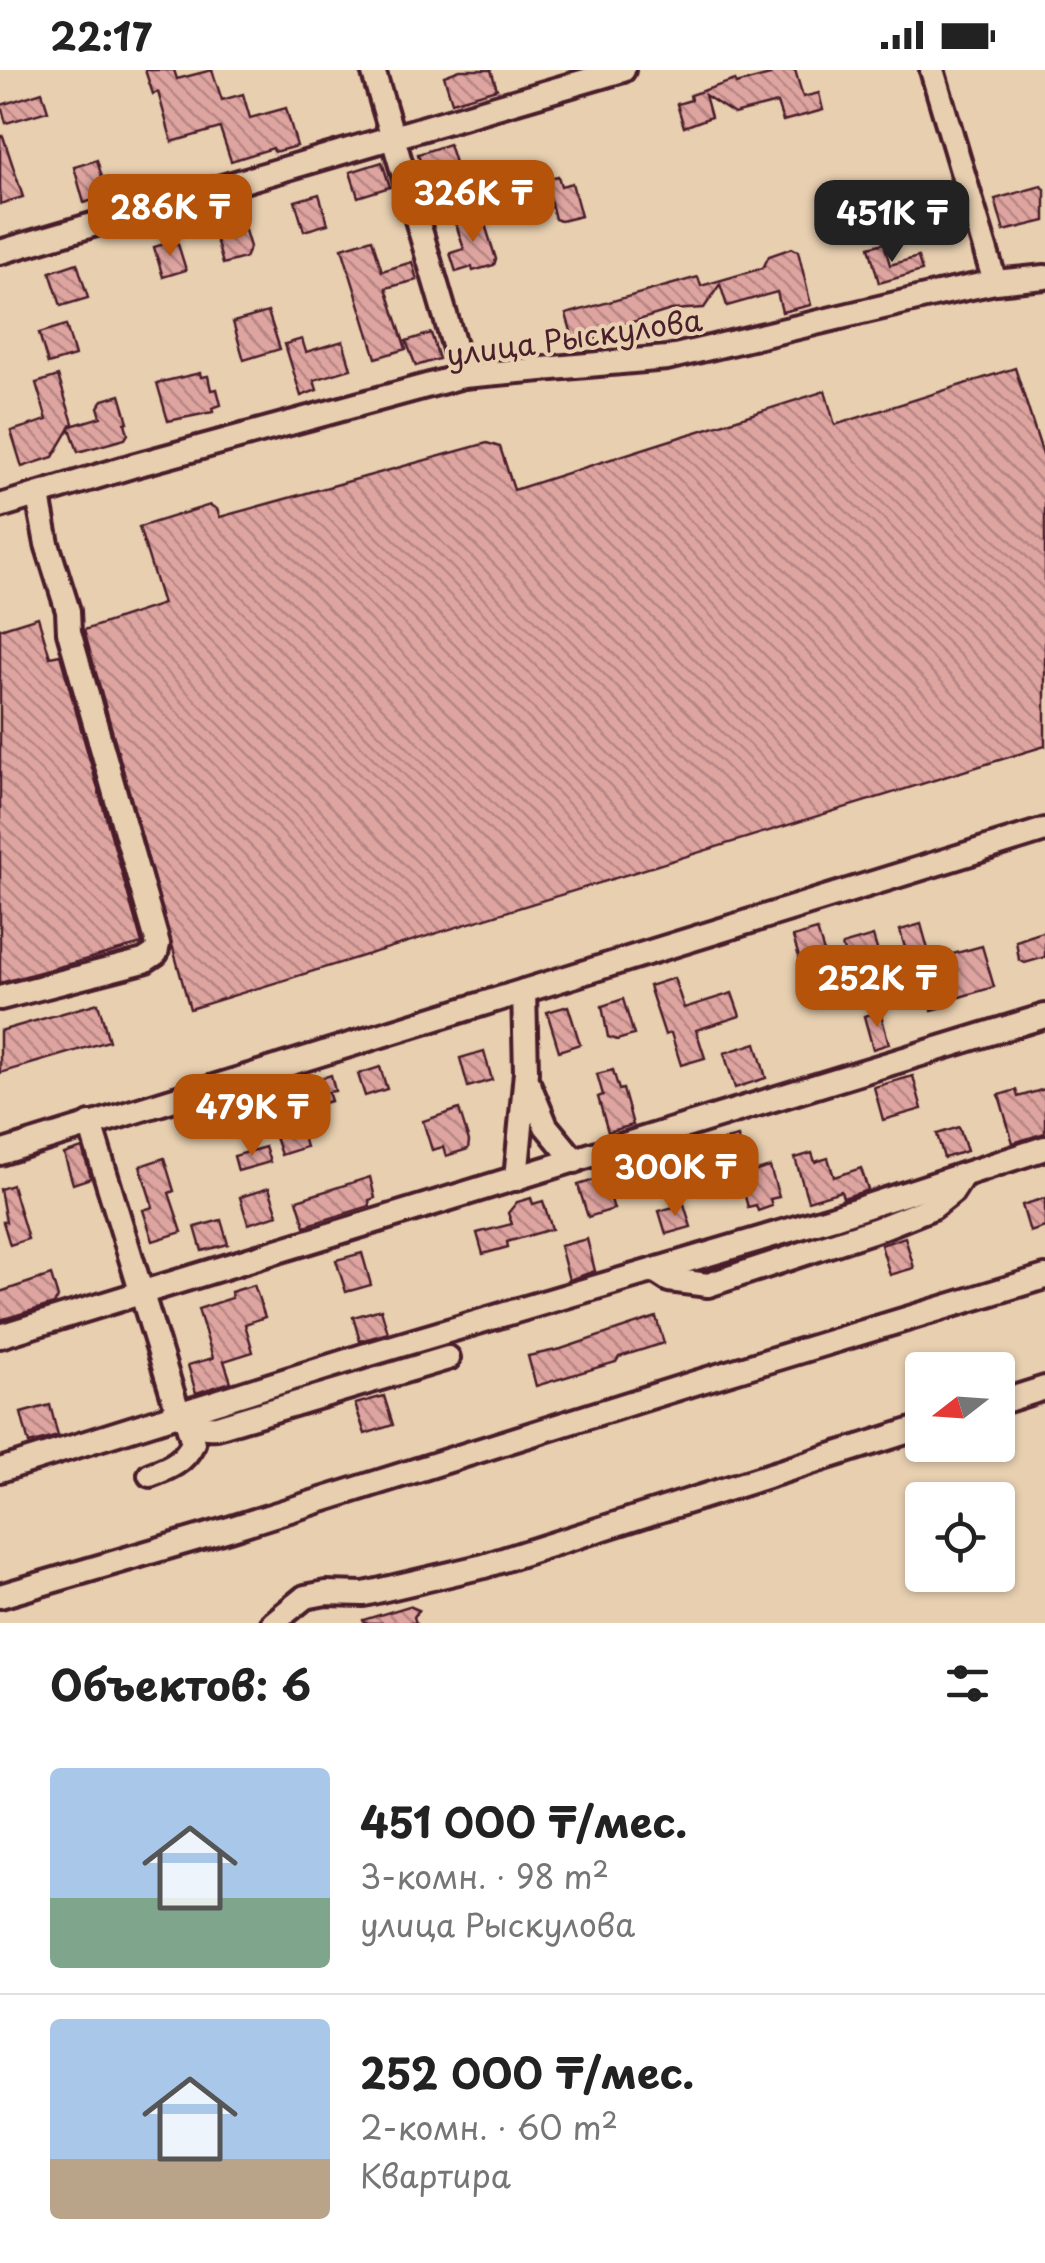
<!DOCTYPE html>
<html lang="ru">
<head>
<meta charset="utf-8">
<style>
  body { margin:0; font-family:"Playpen Sans",sans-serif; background:#f6f6f6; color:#222; height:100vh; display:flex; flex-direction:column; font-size:38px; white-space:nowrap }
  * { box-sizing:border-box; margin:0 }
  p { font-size:32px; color:#767676 }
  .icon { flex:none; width:55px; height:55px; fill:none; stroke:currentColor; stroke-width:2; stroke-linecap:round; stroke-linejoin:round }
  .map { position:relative; height:1553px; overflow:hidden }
  .panel { display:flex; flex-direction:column; background:#fff; flex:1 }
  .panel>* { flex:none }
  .needle { width:65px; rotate:253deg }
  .controls { position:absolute; left:905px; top:1282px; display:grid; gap:20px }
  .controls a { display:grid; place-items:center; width:110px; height:110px; border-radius:10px; background:#fff; box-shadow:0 2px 8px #0004; font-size:50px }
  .price { position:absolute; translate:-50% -85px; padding:0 22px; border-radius:20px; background:#b45309; color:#fff; font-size:32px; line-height:65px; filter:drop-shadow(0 2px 5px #0008) }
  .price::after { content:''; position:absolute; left:50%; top:60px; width:30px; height:22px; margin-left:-15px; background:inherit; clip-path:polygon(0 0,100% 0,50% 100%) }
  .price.active { background:#222; color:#fff }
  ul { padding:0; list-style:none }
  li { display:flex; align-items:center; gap:30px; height:250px; padding:0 50px }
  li+li { border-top:2px solid #e0e0e0 }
  li span { display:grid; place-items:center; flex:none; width:280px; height:200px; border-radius:10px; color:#555 }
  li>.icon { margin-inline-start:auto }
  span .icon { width:120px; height:120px; fill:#fffc; stroke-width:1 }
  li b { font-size:42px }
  h2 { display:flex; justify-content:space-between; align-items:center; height:120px; padding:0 50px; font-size:42px }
  .status { display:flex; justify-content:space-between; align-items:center; height:70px; padding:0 50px; background:#fff; direction:ltr }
  .status svg { height:28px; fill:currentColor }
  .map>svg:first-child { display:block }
  .building { fill:url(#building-back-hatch); stroke:#4a1f2b; stroke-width:2.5 }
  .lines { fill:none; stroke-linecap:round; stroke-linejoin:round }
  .minor-casing { stroke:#4a1f2b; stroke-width:30 }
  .minor { stroke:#e7cfb0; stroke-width:22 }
  .labels { text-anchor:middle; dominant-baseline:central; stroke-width:8; stroke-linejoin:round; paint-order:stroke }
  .street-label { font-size:30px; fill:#4a1f2b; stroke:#e7cfb0 }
</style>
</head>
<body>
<div class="status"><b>22:17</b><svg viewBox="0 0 49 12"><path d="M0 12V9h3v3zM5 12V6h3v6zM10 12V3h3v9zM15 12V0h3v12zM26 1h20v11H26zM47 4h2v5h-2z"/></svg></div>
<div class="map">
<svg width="1045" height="1553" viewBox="0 0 1045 1553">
  <defs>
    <pattern id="building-back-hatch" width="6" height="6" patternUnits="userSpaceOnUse" patternTransform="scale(2.5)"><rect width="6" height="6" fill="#dea4a0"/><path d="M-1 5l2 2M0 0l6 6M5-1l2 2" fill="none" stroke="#b68583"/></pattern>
  </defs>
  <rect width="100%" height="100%" fill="#e7cfb0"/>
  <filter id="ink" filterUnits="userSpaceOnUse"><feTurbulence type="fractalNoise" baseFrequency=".01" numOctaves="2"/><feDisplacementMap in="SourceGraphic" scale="20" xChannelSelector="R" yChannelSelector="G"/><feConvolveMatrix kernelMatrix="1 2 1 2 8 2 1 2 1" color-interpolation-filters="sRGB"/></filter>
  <g filter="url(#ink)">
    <g class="building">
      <path d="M145,0h29l3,9 35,-9 10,30 21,-6 7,24 36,-10 11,38 -23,6 -1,-4 -42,13 -11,-33 -48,14 -14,-50 -5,2z"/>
      <path d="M460,0h31l6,19 -45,13 -8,-26z"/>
      <path d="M769,0h26l8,27 16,-4 4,17 -40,11 -6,-18 -43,11 -29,-19 6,22 -27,10 -7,-23 14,-4 -1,-5 45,-15 1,4 34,-9z"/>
      <path d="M42,22l6,19 -42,12 -5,-18z"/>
      <path d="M0,66h3l20,61 -23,7z"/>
      <path d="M449,74l7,22 -32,10 -6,-22z"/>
      <path d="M97,90l9,31 -3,6 -19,6 -10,-36z"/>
      <path d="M382,92l8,25 -32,10 -8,-25z"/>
      <path d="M508,93l9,28 -26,9 -9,-29z"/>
      <path d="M558,106l3,10 11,-3 9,33 -20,5 -6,-2 -10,-40z"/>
      <path d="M889,114l7,25 -22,6 -7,-25z"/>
      <path d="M1041,116l4,3v32l-41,10 -9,-32z"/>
      <path d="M319,124l9,30 -24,7 -9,-30z"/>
      <path d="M224,140l5,18 14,-4 7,23 -5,11 -22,6 -14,-50z"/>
      <path d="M481,142l15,47 -2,6 -21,6 -1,-4 -16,5 -6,-19 14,-4 -9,-28z"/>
      <path d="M372,169l10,32 30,-9 5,18 -31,8 20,61 -30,9 -34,-110z"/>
      <path d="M167,173l1,4 10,-3 8,26 -23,7 -9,-30z"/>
      <path d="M884,173l6,22 28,-8 4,14 -43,12 -10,-36z"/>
      <path d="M792,178l6,3 13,54 -29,7 -5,-20 -50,14 -7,-22 -16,24 -33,2 -65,20 1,3 -12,3 2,6 -21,6 -10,-34 132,-37 3,9 62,-18 6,-12z"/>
      <path d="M77,193l11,35 -27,8 -11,-34z"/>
      <path d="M268,242l12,37 -36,11 -11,-38z"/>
      <path d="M66,255l9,31 -27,8 -9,-31z"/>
      <path d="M431,263l8,26 -23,7 -10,-25z"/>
      <path d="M302,269l4,13 37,-11 8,28 -37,11 3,10 -16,6 -16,-52z"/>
      <path d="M1015,298l30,93v285l-855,263 -106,-379 79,-26 -24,-77 71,-22 7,4 3,8 267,-74 13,4 14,43 311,-99 10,34z"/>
      <path d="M200,303l1,4 7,-1 3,14 6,-1 4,16 -9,3 1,4 -45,9 -11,-38z"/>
      <path d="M58,306l15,47 -2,3 30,-9 -3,-10 5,-7 17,-5 8,27 -3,1 3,11 -3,5 -47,13 -8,-24 -17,29 -31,10 -11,-36 36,-11 -11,-37z"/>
      <path d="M38,547l12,40 10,-2 82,289 -142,39v-354z"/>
      <path d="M921,854l10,36 51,-14 12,41 -48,14 1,5 -15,4 -2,-7 -9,2 -21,-75z"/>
      <path d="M817,860l9,29 -24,8 -9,-30z"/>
      <path d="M1045,861v26l-20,6 -6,-3 -3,-19z"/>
      <path d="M873,866l10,33 -26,8 -7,-3 -8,-29z"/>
      <path d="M674,908l10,30 48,-15 8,23 -44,14 9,28 -24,7 -10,-32 -6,2 -16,-49z"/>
      <path d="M623,929l11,36 -17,5 -9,-3 -6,-31z"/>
      <path d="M98,933l11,38 -109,32v-42z"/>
      <path d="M568,936l12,38 -21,7 -12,-39z"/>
      <path d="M880,941l9,33 -16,5 -9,-33z"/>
      <path d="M756,973l10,35 -31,10 -11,-35z"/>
      <path d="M484,981l8,29 -24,7 -8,-29z"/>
      <path d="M380,997l7,22 -22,7 -7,-22z"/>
      <path d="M613,1000l6,20 4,-1 10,36 -25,7 -10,-35 5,-2 -6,-21z"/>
      <path d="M331,1005l4,16 -7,1 3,9 -18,5 -7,-23z"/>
      <path d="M913,1006l9,33 -39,11 -9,-33z"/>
      <path d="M1045,1019v44l-32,10 -14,-48 17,-5 2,7z"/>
      <path d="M459,1039l10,32 -1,8 -22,7 -3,-9 -11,3 -9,-29z"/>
      <path d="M298,1050l8,27 -25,8 -9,-27z"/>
      <path d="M959,1057l8,24 -23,7 -7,-24z"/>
      <path d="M738,1067l9,35 -64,17 -6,-3 -3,-20 47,-15 -3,-9z"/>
      <path d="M265,1077l5,15 -32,9 -4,-15z"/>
      <path d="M82,1078l9,30 -18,6 -9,-30z"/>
      <path d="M812,1083l3,9 13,-4 6,19 27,-9 7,22 -25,8 -2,-7 -33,10 -13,-43z"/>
      <path d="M164,1088l10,33 -5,2 13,39 -29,9 -10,-31 10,-3 -13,-41z"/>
      <path d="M770,1097l9,30 -9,2 2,7 -14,5 -2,-6 -8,2 -9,-31z"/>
      <path d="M370,1107l5,21 -6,2 1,6 -65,20 -8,-26z"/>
      <path d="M604,1107l10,32 -26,8 -10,-32z"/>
      <path d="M12,1115l16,54 -18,6 -7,-23h3l-6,-33z"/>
      <path d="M269,1118l9,27 -30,9 -8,-27z"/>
      <path d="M531,1128l2,6 10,-3 9,28 -45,13 1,5 -25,7 -6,-21 35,-9 -4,-11 9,-11z"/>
      <path d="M1045,1128v29l-15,5 -8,-27z"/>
      <path d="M684,1134l7,23 -25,7 -7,-23z"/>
      <path d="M221,1150l7,24 -26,7 -7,-24z"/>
      <path d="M905,1167l9,31 -24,7 -9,-30z"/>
      <path d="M587,1169l8,32 -26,9 -9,-34z"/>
      <path d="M362,1183l9,32 -25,7 -10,-32z"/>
      <path d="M51,1205l7,23 -4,6 -54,16v-28z"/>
      <path d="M254,1215l11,32 -20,7 8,28 -29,9 7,21 -35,11 -8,-28 25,-7 -15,-49 34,-11 -1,-6z"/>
      <path d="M381,1239l7,24 -28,8 -7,-24z"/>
      <path d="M656,1247l8,26 -45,14 -3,5 -80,24 -8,-30 33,-7z"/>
      <path d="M384,1326l9,29 -28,9 -10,-30z"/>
      <path d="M50,1335l8,31 -29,8 -8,-31z"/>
      <path d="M409,1536l10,4 -5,7 2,6h-52l-1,-3z"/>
    </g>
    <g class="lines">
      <defs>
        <g id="minor">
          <path d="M373,0l90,306"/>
          <path d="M932,0l63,212"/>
          <path d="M0,182l623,-182"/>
          <path d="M0,436l132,-40 331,-90 204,-18 271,-64 57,-12 50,-5"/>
          <path d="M0,928l144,-37 12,-8 2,-9 -89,-312 -1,-21 -21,-67 -9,-48"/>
          <path d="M529,1015l17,41 29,35"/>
          <path d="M90,1054l89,291c12,11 22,13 38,12l231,-69"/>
          <path d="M0,1083l1045,-323"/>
          <path d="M516,1109l10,-107 -2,-81"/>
          <path d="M655,1201l14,9 39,5 170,-56 55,-22 19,-15 11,-17"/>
          <path d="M0,1266l1045,-320"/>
          <path d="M998,1333l47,-15"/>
          <path d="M0,1400l363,-114 471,-139 211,-69"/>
          <path d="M150,1405c19,-7 34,-13 43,-32l-6,-21"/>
          <path d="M0,1526l229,-67 469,-147 347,-105"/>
          <path d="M273,1553l32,-26 21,-4 38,1 120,-28 438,-139"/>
        </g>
      </defs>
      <use href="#minor" class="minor-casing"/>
      <use href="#minor" class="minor"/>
    </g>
  </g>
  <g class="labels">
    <g class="street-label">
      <text transform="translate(574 266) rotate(-8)">улица Рыскулова</text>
    </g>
  </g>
</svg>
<div class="controls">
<a><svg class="needle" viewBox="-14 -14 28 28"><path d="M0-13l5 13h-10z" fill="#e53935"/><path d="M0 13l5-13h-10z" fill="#767676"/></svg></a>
<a><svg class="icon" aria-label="locate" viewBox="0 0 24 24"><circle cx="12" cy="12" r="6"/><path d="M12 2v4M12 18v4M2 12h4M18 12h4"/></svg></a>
</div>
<b class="price" style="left:473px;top:175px">326K ₸</b>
<b class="price" style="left:170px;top:189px">286K ₸</b>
<b class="price active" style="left:892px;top:195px">451K ₸</b>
<b class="price" style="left:877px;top:960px">252K ₸</b>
<b class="price" style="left:252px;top:1089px">479K ₸</b>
<b class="price" style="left:675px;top:1149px">300K ₸</b>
</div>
<section class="panel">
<h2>Объектов: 6<svg class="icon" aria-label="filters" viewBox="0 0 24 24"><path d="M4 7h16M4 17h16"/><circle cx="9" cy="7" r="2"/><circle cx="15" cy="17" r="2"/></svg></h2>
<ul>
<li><span style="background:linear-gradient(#a9c7e8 65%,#7fa58c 0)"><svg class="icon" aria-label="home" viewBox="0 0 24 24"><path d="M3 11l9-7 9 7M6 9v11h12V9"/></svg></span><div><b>451 000 ₸/мес.</b><p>3-комн. · 98 m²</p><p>улица Рыскулова</p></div></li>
<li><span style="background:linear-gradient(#a9c7e8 70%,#b9a48a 0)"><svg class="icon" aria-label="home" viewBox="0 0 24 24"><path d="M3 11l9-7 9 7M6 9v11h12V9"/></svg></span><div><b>252 000 ₸/мес.</b><p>2-комн. · 60 m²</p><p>Квартира</p></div></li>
</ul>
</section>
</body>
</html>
